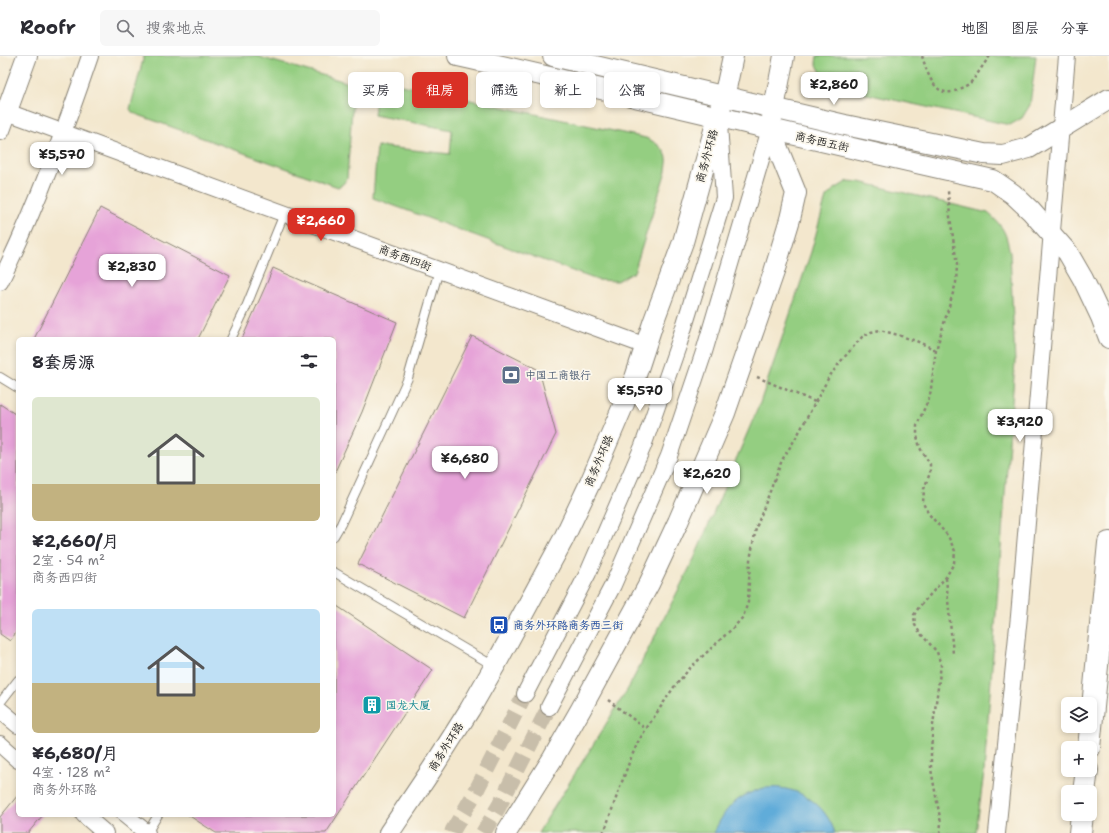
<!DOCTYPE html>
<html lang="zh">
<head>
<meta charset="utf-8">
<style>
  body { margin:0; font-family:"Shantell Sans","LXGW WenKai TC",sans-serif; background:#f7f7f7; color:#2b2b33; height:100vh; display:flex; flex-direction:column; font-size:15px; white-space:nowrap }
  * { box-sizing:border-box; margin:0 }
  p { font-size:13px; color:#7c7c81 }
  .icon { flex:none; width:22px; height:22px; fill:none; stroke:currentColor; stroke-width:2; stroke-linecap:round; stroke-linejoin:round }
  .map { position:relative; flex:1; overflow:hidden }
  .details { position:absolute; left:16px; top:281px; width:320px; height:480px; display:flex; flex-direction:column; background:#fff; border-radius:6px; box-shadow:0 2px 6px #0003 }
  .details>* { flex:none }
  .guide { position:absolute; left:348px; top:16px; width:380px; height:36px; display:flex; gap:8px }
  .controls { position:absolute; left:1061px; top:641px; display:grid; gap:8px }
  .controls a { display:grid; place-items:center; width:36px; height:36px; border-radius:6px; background:#fff; box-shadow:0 2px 6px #0003; font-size:20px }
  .price { position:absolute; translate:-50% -34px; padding:0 9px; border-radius:8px; background:#fff; color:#222; font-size:13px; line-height:26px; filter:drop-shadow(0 1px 2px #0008) }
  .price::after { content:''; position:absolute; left:50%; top:24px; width:12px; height:9px; margin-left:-6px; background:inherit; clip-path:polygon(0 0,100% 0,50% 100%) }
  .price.selected { background:#d93025; color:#fff }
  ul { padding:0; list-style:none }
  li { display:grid; align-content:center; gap:8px; height:212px; padding:0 16px }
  li span { display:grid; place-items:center; height:124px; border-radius:6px; color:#555 }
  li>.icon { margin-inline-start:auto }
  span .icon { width:72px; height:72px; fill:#fffc; stroke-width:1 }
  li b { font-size:17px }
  h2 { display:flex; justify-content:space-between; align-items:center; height:48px; padding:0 16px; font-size:17px }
  .tag { padding:0 14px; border-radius:6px; background:#fff; box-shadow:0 2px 6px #0003; font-size:14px; line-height:36px }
  .tag.selected { background:#d93025; color:#fff }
  header { display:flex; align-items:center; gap:24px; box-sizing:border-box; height:56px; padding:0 20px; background:#fff; border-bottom:1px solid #e1e1e2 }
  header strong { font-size:19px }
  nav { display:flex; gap:22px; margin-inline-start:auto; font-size:14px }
  .search { width:280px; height:36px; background:#f7f7f7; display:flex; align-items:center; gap:10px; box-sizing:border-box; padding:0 14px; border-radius:6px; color:#7c7c81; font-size:15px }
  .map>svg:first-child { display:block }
  .green { fill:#94ce81; stroke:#58754e }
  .water { fill:#60acd9; stroke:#3e647a }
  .building { fill:#e6a3d8 }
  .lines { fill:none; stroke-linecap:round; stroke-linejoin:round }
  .minor-tunnel { stroke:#c8beaa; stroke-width:16; stroke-dasharray:16 8; stroke-linecap:butt }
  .service-casing { stroke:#888274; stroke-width:10 }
  .minor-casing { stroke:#888274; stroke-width:18 }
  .tertiary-casing { stroke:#888274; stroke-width:22 }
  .trunk-casing { stroke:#888274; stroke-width:24 }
  .path { stroke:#888274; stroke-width:2.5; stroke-dasharray:3 3; stroke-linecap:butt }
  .service { stroke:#fff; stroke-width:8 }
  .minor { stroke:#fff; stroke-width:16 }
  .tertiary { stroke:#fff; stroke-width:20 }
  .trunk { stroke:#fff; stroke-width:22 }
  .labels { text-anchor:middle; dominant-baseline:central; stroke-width:3.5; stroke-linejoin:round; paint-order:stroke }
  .street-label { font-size:11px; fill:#1c1c1c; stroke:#fbf7ec }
  .service-label { font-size:11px; fill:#4e5e75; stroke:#fbf7ec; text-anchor:start }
  .transit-label { font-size:11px; fill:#164399; stroke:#fbf7ec; text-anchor:start }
  .culture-label { font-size:11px; fill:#0d838f; stroke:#fbf7ec; text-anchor:start }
</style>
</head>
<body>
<header>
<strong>Roofr</strong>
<div class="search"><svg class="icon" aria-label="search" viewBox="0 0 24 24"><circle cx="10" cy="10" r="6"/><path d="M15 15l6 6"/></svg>搜索地点</div>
<nav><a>地图</a><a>图层</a><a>分享</a></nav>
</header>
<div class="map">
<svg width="1109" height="777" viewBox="0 0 1109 777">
  <rect width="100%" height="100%" fill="#fbf7ec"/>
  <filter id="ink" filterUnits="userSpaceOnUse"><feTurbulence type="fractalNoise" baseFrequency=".025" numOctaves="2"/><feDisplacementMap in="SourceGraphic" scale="8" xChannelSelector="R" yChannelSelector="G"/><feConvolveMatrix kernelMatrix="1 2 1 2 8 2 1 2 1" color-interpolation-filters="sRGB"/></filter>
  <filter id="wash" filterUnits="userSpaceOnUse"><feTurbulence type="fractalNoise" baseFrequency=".012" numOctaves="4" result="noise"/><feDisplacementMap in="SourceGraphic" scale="16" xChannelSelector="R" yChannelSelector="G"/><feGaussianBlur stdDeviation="0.9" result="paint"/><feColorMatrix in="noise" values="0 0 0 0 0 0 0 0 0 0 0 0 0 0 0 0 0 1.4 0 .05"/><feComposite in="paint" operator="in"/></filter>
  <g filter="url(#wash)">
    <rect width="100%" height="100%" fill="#f3e7cd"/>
    <g class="green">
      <path d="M144,0h112l90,26 5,7 2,6 -6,84 -4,5 -5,3 -205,-74 -3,-4z"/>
      <path d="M817,0h219l-6,49 -8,13 -12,7 -176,-38 -9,-7 -9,-17z"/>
      <path d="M378,24l268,58c9,4 19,10 21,20 1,4 -1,9 -1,13l-32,101 -17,9 -20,-1 -224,-82 4,-52 73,8 2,-24 -78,-15z"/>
      <path d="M848,125l12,1 128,31c16,14 18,20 22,40l5,110 -31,409 -8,61h-438l91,-146 65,-128 66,-156 51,-151 15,-55 7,-7z"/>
    </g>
    <path class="water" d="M764,732c5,0 11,-1 16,0 26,3 47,20 55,45h-121c11,-26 23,-37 50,-45z"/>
    <g id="blocks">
      <g class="building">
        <path d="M100,152l130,67 -32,64h-164z"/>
        <path d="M273,212l124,54 -35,90 -28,62v-135h-92l24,-54z"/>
        <path d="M472,280l67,34 17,64 -92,184 -106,-54z"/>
        <path d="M0,348l18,12v214l-8,11 -10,-7z"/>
        <path d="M334,548l99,66 -107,163h-110l-28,-18h146z"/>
        <path d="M18,739v20h25l-15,18h-28v-16z"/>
      </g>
    </g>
  </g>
  <g filter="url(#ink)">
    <use href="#blocks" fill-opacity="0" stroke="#888274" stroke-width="1"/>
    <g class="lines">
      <g class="minor-tunnel">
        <path d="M452,777l1,-3 22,-37 50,-99"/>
        <path d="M483,777l16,-27 50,-99"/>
      </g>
      <defs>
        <g id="service">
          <path d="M231,283l13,-27 40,-98"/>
          <path d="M0,321l18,11"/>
          <path d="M334,480l7,-12 67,-146 31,-108"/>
          <path d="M334,516l160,94"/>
          <path d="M0,647l18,-23"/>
          <path d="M147,777l11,-18"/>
        </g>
        <g id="minor">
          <path d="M7,56l639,234"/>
          <path d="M0,226c36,-73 64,-149 90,-226"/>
          <path d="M525,638l63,-121 55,-127 36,-103 45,-145 -5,-74"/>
          <path d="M549,651l64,-122 56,-129 35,-104 66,-223"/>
          <path d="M0,654l18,15"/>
          <path d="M0,688l18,16"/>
          <path d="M84,759l21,18"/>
          <path d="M125,759l22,18"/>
          <path d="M997,777l22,-217 48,-560"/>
        </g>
        <g id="tertiary">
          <path d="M458,0c178,40 356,85 535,124l20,14 18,17 37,42 15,26 18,38 8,21"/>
          <path d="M553,0l292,69 139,29 19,1 26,-7 80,-49"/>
          <path d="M0,74l27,-74"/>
          <path d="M389,777l43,-64 38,-60 27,-47 66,-122 27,-57 45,-105 18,-55 30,-81 44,-158 6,-28"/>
          <path d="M506,777l47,-75 28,-49 68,-125 29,-62 47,-109 49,-141 16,-53 6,-26 -26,-64 14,-73"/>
        </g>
        <g id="trunk">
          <path d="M1089,692l20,-205"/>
          <path d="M1084,736l3,-22"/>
          <path d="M1080,777l2,-19"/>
        </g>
      </defs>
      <use href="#service" class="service-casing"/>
      <use href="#minor" class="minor-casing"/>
      <use href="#tertiary" class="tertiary-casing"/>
      <use href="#trunk" class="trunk-casing"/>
      <g class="path">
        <path d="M922,0c6,19 14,47 39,32 3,-1 6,-3 8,-4 6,-5 15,-21 21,-28"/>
        <path d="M757,321l58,25"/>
        <path d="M946,522l7,76"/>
        <path d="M608,644l38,29"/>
        <path d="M603,777l3,-6 9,-26 15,-41 8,-18 8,-13 28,-42 17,-20 43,-40 9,-10 5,-15 2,-42 6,-32 26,-68 15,-24 32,-59 12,-16 21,-24 9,-5 9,-2 18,5 18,6 20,9"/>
        <path d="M940,777l1,-10 -6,-32 -4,-22v-19l2,-25 8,-60 -4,-13 -17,-19 -5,-8 -1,-10 5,-8 27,-30 8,-14 1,-12 -7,-15 -20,-23 -5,-10 1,-14 6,-16v-9l-10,-16 -3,-12v-11l13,-29 6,-46 20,-67 1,-18 -7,-48 -2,-26"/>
      </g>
      <use href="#service" class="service"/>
      <use href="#minor" class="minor"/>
      <use href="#tertiary" class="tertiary"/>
      <use href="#trunk" class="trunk"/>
    </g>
  </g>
  <defs>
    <symbol id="bank-square" viewBox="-11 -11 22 22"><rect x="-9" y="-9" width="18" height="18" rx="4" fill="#5c6f8a" stroke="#fbf7ec"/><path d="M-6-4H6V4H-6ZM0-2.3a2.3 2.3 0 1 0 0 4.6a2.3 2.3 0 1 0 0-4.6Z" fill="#fff"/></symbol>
    <symbol id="bus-square" viewBox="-11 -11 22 22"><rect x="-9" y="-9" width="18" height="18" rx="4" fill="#1a4fb4" stroke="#fbf7ec"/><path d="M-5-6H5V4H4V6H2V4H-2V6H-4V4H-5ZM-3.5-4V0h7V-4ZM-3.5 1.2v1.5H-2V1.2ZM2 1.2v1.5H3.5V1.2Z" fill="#fff"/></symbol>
    <symbol id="building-square" viewBox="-11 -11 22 22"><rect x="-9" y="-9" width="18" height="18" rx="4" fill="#0f9aa8" stroke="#fbf7ec"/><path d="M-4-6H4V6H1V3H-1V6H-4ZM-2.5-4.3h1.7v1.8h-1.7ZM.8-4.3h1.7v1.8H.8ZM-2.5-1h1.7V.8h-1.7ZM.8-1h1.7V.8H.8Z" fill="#fff"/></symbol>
  </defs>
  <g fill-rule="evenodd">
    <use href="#bank-square" x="500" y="308" width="22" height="22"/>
    <use href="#bus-square" x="488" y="558" width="22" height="22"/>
    <use href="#building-square" x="361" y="638" width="22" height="22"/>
  </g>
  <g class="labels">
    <g class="street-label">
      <text transform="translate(822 86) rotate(13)">商务西五街</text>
      <text transform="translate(707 100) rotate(-75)">商务外环路</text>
      <text transform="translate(405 202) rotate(20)">商务西四街</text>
      <text transform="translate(599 405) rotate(-67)">商务外环路</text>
      <text transform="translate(446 691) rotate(-58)">商务外环路</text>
    </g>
    <g class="service-label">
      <text x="525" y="319">中国工商银行</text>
    </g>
    <g class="transit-label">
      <text x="513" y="569">商务外环路商务西三街</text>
    </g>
    <g class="culture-label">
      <text x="386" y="649">国龙大厦</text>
    </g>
  </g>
</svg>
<div class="controls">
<a><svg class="icon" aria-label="layers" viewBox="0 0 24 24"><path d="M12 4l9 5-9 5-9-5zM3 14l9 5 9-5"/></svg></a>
<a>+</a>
<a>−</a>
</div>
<b class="price" style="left:834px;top:50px">¥2,860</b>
<b class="price" style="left:62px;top:120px">¥5,570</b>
<b class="price selected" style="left:321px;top:186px">¥2,660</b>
<b class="price" style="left:132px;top:232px">¥2,830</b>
<b class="price" style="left:640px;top:356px">¥5,570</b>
<b class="price" style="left:1020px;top:387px">¥3,920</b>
<b class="price" style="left:465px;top:424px">¥6,680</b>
<b class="price" style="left:707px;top:439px">¥2,620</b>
<div class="guide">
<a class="tag">买房</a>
<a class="tag selected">租房</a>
<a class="tag">筛选</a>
<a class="tag">新上</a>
<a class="tag">公寓</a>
</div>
<section class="details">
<h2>8套房源<svg class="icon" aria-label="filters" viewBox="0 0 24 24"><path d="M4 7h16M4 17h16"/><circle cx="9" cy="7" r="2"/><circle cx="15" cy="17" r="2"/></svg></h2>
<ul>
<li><span style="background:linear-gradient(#dfe7d0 70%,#c2b280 0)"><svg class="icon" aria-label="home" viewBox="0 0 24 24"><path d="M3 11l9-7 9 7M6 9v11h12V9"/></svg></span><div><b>¥2,660/月</b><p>2室 · 54 m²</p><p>商务西四街</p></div></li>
<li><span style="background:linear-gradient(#bfe0f5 60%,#c2b280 0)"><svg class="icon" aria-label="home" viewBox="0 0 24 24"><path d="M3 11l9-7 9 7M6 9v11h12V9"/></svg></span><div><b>¥6,680/月</b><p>4室 · 128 m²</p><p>商务外环路</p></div></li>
</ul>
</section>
</div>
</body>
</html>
